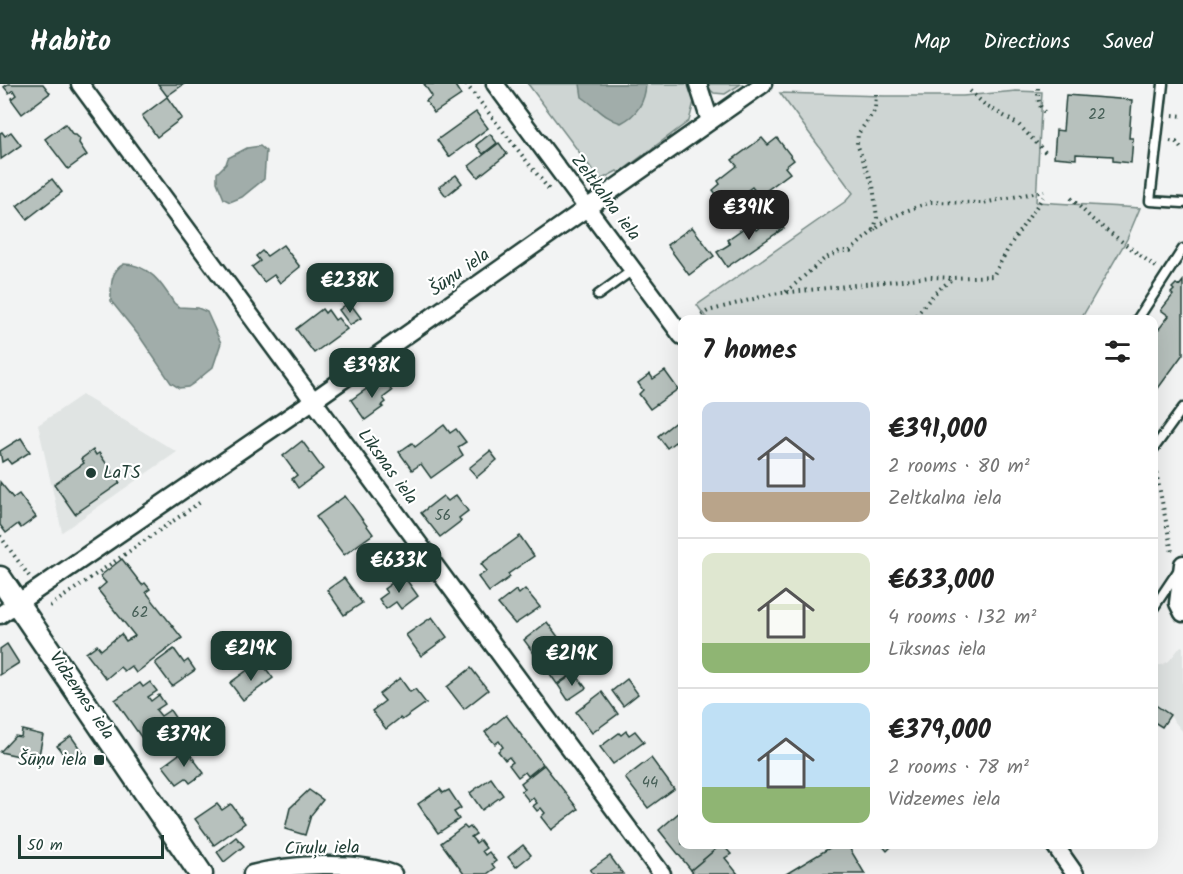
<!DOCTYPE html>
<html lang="en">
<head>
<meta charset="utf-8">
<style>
  body { margin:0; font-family:Kalam,sans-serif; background:#f2f2f2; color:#222; height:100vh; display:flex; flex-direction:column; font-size:22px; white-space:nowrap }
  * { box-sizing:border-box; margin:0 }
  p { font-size:20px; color:#767676 }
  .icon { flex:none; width:33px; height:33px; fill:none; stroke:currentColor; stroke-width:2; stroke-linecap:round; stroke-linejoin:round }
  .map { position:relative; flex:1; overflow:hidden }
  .sheet { position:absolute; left:678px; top:231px; width:480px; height:534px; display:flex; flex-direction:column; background:#fff; border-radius:12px; box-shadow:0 6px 24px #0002 }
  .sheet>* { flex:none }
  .scale { position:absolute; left:18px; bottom:15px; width:146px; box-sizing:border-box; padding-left:6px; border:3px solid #1f3d34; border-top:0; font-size:16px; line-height:21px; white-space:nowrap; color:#1f3d34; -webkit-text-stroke:4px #fff; paint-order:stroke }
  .price { position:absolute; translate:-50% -51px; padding:0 14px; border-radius:12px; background:#1f3d34; color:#fff; font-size:20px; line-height:39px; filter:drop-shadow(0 2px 3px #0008) }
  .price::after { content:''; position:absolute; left:50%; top:36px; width:18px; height:14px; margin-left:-9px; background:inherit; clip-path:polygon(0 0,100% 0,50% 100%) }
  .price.current { background:#222; color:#fff }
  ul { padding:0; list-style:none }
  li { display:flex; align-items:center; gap:18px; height:150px; padding:0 24px }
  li+li { border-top:2px solid #e0e0e0 }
  li span { display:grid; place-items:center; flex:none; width:168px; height:120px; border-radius:12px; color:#555 }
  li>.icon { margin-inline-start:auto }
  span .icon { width:72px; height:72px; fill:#fffc; stroke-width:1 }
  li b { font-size:26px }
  h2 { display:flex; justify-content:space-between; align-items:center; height:72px; padding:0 24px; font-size:26px }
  header { display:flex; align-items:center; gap:36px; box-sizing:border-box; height:84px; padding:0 30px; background:#1f3d34; color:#fff }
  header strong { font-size:28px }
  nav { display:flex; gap:33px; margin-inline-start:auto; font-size:21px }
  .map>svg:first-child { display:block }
  .built { fill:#e0e4e3 }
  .green { fill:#ced5d3; stroke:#768984; stroke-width:1.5 }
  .water { fill:#a1adaa; stroke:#6d807b; stroke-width:1.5 }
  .building { fill:#b7c1bd; stroke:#1f3d34; stroke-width:1.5 }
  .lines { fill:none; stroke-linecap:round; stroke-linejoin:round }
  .lane-casing { stroke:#1f3d34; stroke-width:13 }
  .street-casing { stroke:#1f3d34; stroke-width:21 }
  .secondary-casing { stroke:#1f3d34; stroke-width:27 }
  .path { stroke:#1f3d34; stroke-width:4; stroke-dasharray:1.5 4.5; stroke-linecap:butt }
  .lane { stroke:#fff; stroke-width:8 }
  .street { stroke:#fff; stroke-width:16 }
  .secondary { stroke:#fff; stroke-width:22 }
  .poi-dot { fill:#1f3d34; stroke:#fff; stroke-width:2 }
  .labels { text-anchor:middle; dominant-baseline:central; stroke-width:4.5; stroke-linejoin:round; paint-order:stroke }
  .number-label { font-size:15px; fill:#455e56 }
  .street-label { font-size:18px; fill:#1f3d34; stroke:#fff }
  .poi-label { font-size:18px; fill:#1f3d34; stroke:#fff; text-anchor:start }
</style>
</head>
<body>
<header>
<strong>Habito</strong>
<nav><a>Map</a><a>Directions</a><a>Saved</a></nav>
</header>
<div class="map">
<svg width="1183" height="790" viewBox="0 0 1183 790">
  <rect width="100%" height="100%" fill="#f2f3f3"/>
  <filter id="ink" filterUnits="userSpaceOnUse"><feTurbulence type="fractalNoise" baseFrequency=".0167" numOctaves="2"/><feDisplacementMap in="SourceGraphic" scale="12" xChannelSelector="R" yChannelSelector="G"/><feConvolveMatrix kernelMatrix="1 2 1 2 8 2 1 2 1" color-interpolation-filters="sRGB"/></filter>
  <g filter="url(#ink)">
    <g class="built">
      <path d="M82,311l95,57 -115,80 -24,-107z"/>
      <path d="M1181,562l2,1v85l-13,-16 -8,11 -8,-5v-57h8l7,-4z"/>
    </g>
    <g class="green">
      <path d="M528,0h163l4,14 -6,23 -70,52 -2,-2 -17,9z"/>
      <path d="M704,0h37l-16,10 -11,-1z"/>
      <path d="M1016,7l26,1 -6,110 104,6 -13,31 -46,80h-374l-10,-14 149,-104 7,-8 -73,-100 104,3h79z"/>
    </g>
    <g class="water">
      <path d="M580,0h66c-1,18 -9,31 -25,39 -17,-5 -24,-16 -39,-26z"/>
      <path d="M260,62l6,5 -2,28 -22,18 -12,5 -6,-3 -7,-17v-9l9,-9 2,-6 19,-10z"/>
      <path d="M124,180c25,0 38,20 50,39l5,4 19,1 9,4 14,31 -8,24 -19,16 -6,4 -9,1 -8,-5 -31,-46 -29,-36c0,-15 -1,-30 13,-37z"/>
    </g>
    <g class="building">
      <path d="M8,0h35l7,9 -28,21 -11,-15 5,-4 -3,-5 -4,3 -5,-6z"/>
      <path d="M158,0h26l-17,12z"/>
      <path d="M424,0h30l7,11 -27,18 -8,-12 6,-5z"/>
      <path d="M1066,11l66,5 -3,38h4l-2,25 -18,-2v-5l-37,-2v5l-22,-2 2,-27 7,1z"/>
      <path d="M167,13l15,21 -25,19 -15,-21z"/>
      <path d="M476,28l12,16 -39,29 -12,-17z"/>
      <path d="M65,40l8,11h3l4,4 -1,4 8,12 -19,14 -23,-30z"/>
      <path d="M2,48l3,4 6,-4 10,13 -20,14 -1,-26z"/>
      <path d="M490,50l7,9 -14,11 -7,-9z"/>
      <path d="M762,54l6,7 9,-7 17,22 -9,7 5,6 -31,23 -7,-9 -20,15 -2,-4 -7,5 -10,-13 7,-6 -2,-3 19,-15 -5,-6z"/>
      <path d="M499,59l8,11 -29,23 -9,-11z"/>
      <path d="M456,91l6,8 -16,13 -7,-9z"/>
      <path d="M52,95l10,13 -35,27 -10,-13z"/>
      <path d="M776,132l8,12 -57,39 -10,-15 13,-8 -3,-4 24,-17 5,7z"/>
      <path d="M692,143l22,29 -25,19 -22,-30z"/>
      <path d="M283,161l17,22 -20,16 -6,-8 -10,7 -12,-15 8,-6 -4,-5 6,-5 5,5z"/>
      <path d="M1183,197v73l-29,40v-65l1,-3 4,3 10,-13 -8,-6 12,-15 -2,-2 3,-3 -2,-2 4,-4 3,2z"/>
      <path d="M349,218l12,16 -11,7 -11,-15z"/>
      <path d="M322,225l3,4 3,-3 7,10 3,-2 9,11 -33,24 -18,-24z"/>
      <path d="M665,287l13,18 -28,20 -11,-15 4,-4 -5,-7 12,-9 3,5z"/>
      <path d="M382,294l10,13 -9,7 3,4 -5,4 2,1 -18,13 -14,-20z"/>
      <path d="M682,333v34l-7,-9 -8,6 -9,-12z"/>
      <path d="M444,341l6,8 6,-4 10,13 -8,5 5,8 -32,23 -10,-14 -9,6 -13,-18 13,-9 3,4z"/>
      <path d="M21,354l9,14 -19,12 -4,-5 -5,3 -2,-11z"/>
      <path d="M302,357l21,28 -25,19 -6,-9 5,-4 -14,-19z"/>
      <path d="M93,366l3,5 3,-2 21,30 -45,31 -21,-30 30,-21 -3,-4z"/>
      <path d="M490,367l7,9 -20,17 -8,-9z"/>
      <path d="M0,398l13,16 6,-4 17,23 -15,11 -3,-4 -12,9 -6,-8z"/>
      <path d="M456,411l12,16 -9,7 2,3 -21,16 -19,-24 22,-17 5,5z"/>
      <path d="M345,412l28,38 -29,21 -28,-38z"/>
      <path d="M520,452l14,20 -26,18 2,3 -21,15 -11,-15 9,-6 -6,-7z"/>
      <path d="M122,475l20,26 3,-2 5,6 -4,3 36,46 -46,35 -5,-7 -7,5 -4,-4 -14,12 -20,-26 11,-8 4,5 20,-16 5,7 9,-5 -37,-46 8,-7 -6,-7z"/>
      <path d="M403,491l15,21 -17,13 -5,-7 -10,7 -7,-10 8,-6 -3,-4z"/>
      <path d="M344,494l18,25 -18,12 -17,-25z"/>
      <path d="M525,505l15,18 -25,17 -17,-20 18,-14 3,4z"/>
      <path d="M432,533l15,20 -26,19 -15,-21z"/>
      <path d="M547,538l20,27 -23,18 -20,-27z"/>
      <path d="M7,560l12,19 -19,12v-26z"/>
      <path d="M174,565l10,14 4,-3 7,10 -23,16 -17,-23z"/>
      <path d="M565,580l7,10 -15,10 -7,-10z"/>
      <path d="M253,582l3,5 8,-5 9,12 -30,22 -13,-17z"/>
      <path d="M471,584l17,22 -24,19 -17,-22z"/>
      <path d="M575,589l11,15 -18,12 -10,-15z"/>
      <path d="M400,594l10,14 5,-3 11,14 -24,17 -2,-2 -14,11 -14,-18 13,-10 -6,-7z"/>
      <path d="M627,595l11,15 -15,12 -11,-15z"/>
      <path d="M150,598l7,9 -9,6 3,4 8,-6 6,9 -9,6 5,6 9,-6 8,12 -32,22 -31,-44 25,-17 3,4z"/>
      <path d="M602,608l16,22 -26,19 -16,-21z"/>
      <path d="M1154,620l16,11 -8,12 -8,-5z"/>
      <path d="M506,631l37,49 -15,12 -3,-4 -7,5 -9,-12 4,-3 -4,-5 -4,3 -7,-9 5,-4 -4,-6 -4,3 -10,-12z"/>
      <path d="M22,646l21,5 -5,25 -38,-8 15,-16 6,1z"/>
      <path d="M626,647l3,4 6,-4 9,11 -31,22 -13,-17 19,-14 2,2z"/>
      <path d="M71,652l12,17 -14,9 -12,-16z"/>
      <path d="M186,665l18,24 -14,10 -4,-5 -9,6 -14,-18z"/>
      <path d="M651,674l23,31 -26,19 -23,-30z"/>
      <path d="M544,681l34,44 -27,21 -10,-13 4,-4 -4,-5 -4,3 -4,-5 4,-3 -4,-5 -4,3 -8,-10 4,-2 -4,-6z"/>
      <path d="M491,694l12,17 -21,15 -12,-17z"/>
      <path d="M440,705l3,4 6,-3 12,18 -7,4 5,7 -21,14 -20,-29z"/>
      <path d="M309,706l14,10 -12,15 -6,20 -20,-6 5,-21z"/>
      <path d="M217,720l5,6 9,-6 14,19 -31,22 -19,-26z"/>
      <path d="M682,726v34h40l-31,26 -32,-40z"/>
      <path d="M464,742l3,3 3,-2 6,7 -5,3 5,6 4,-3 6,8 -4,3 3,4 4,-3 7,9 -4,3 3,4 -8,6h-23l-23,-31z"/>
      <path d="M236,753l8,9 -20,16 -7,-10z"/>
      <path d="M722,760l9,10 -6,4 13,16h-44l-3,-4z"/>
      <path d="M836,760h11l18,30h-79z"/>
      <path d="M881,760h13l-7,7z"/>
      <path d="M523,761l8,10 -15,12 -8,-10z"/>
      <path d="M610,772l13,18h-29l-4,-4z"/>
    </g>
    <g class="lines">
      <defs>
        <g id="lane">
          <path d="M1163,0l-13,117 33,2"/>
          <path d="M598,211l36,-26"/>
          <path d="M1137,236l46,-71"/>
          <path d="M1154,364l29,-40"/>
          <path d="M1154,523l24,-36"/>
        </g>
        <g id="street">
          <path d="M80,0l582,790"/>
          <path d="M495,0l187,252"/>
          <path d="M698,0l12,37"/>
          <path d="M1183,480l-5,39 5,10"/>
          <path d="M0,531l314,-215 449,-316"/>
          <path d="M1054,760l21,30"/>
          <path d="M252,790c38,-10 103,-14 141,0"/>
        </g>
        <path id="secondary" d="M0,494l201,296"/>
      </defs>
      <use href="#lane" class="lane-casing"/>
      <use href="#street" class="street-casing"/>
      <use href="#secondary" class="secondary-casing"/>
      <g class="path">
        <path d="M466,0l85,108"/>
        <path d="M1038,4c0,10 0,20 9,26"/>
        <path d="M970,7l14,13 35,21 27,28"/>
        <path d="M1173,31l10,1"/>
        <path d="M1170,57l6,1 7,9"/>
        <path d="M1071,114l22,22 63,47"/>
        <path d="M874,146l3,-12 -4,-33 -16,-41 1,-10 17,-24 1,-16"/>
        <path d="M786,208l38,-33 16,-8h10l36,-31 20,-9 25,-9 52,1 61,-12"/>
        <path d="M701,231l7,-4 64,-17 158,-17 23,1"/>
        <path d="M912,236l23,-27 18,-15 40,-2 19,-34 31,-45"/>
        <path d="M1154,377l18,91"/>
        <path d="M0,452l29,40"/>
        <path d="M50,522l152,-105"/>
      </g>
      <use href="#lane" class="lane"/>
      <use href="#street" class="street"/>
      <use href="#secondary" class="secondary"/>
    </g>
  </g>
  <g class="poi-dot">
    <circle cx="91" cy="389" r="6"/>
    <rect x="93" y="670" width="12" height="12" rx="3"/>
  </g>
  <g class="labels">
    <g class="number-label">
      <text x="1097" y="31">22</text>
      <text x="443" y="432">56</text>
      <text x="140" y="529">62</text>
      <text x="650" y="699">44</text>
    </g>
    <g class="street-label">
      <text transform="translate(605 114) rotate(53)">Zeltkalna iela</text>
      <text transform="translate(460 189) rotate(-35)">Šūņu iela</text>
      <text transform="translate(387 383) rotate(54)">Līksnas iela</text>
      <text transform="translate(81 612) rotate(56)">Vidzemes iela</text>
      <text transform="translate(322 765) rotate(-1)">Cīruļu iela</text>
    </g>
    <g class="poi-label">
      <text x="103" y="389">LaTS</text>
      <text x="87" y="676" text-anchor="end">Šūņu iela</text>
    </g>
  </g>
</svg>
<div class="scale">50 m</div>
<b class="price current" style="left:749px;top:157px">€391K</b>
<b class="price" style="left:350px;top:230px">€238K</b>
<b class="price" style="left:372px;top:315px">€398K</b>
<b class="price" style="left:399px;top:510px">€633K</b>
<b class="price" style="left:251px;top:598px">€219K</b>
<b class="price" style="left:572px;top:603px">€219K</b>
<b class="price" style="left:184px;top:684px">€379K</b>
<section class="sheet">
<h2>7 homes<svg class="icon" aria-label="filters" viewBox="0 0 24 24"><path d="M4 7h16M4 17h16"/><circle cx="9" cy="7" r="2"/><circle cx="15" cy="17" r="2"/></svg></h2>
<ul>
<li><span style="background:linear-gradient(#c9d6e8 75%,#b9a48a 0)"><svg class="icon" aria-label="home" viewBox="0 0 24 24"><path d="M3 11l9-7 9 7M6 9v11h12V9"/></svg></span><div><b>€391,000</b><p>2 rooms · 80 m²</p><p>Zeltkalna iela</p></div></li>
<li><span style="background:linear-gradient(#dfe7d0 75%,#8fb573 0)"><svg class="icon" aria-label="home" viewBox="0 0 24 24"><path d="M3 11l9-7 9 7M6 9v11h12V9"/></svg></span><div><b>€633,000</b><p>4 rooms · 132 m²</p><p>Līksnas iela</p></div></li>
<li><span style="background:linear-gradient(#bfe0f5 70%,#8fb573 0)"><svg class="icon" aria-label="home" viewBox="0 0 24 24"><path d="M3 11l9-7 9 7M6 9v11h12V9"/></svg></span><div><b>€379,000</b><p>2 rooms · 78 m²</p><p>Vidzemes iela</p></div></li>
</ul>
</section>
</div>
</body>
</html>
